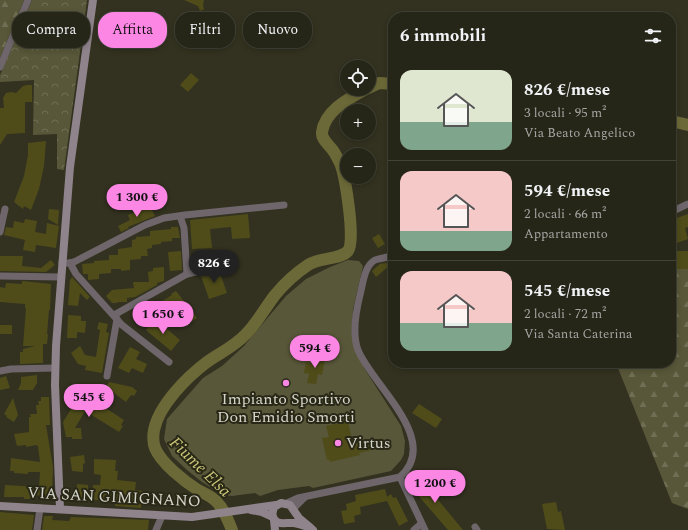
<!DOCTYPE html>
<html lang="it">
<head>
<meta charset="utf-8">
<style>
  body { margin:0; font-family:Spectral,serif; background:#2e2e21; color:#f1f3f6; height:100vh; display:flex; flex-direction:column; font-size:15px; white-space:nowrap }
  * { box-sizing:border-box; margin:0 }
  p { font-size:13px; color:#a4a5a2 }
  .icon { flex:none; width:22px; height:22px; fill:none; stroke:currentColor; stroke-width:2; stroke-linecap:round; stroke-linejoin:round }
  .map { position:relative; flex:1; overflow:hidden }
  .drawer { position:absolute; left:388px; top:12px; width:288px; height:356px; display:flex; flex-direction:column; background:#262618; border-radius:16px; box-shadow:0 2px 6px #0003,0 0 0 1px #424337 }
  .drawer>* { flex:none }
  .hud { position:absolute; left:12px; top:12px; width:316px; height:36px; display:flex; gap:8px }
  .controls { position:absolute; left:340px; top:60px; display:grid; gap:8px }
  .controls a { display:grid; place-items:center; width:36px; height:36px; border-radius:50%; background:#262618; box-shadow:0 2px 6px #0003,0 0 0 1px #424337; font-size:20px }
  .price { position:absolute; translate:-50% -34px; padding:0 9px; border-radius:14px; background:#fb86e4; color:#111; font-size:13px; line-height:26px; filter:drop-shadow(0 1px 2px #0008) }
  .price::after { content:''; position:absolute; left:50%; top:24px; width:12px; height:9px; margin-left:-6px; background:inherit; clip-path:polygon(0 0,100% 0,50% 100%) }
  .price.active { background:#222; color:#fff }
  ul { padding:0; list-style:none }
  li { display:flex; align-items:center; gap:12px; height:100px; padding:0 12px }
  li+li { border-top:1px solid #424337 }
  li span { display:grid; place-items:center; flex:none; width:112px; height:80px; border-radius:12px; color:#555 }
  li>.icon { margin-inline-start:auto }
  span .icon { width:48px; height:48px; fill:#fffc; stroke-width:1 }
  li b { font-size:17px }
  h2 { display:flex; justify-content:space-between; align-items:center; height:48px; padding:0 12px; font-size:17px }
  .pill { padding:0 14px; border-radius:16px; background:#262618; box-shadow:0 2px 6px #0003,0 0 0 1px #424337; font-size:14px; line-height:36px }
  .pill.active { background:#fb86e4; color:#111 }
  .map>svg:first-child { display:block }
  .forest { fill:url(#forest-firs) }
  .park { fill:url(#park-crowns) }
  .pitch { fill:#595739 }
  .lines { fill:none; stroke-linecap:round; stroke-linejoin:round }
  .river { stroke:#6c6938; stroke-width:12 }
  .building { fill:#4f4c1a }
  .minor { stroke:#6e666b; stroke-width:7 }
  .secondary { stroke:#8f838c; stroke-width:8 }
  .poi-dot { fill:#fb86e4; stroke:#292817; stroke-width:1.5 }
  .labels { text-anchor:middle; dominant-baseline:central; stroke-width:4; stroke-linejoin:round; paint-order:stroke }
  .poi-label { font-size:16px; fill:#d4d4c9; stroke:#292817 }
  .street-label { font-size:16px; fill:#d4d4c9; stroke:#292817 }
  .water-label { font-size:17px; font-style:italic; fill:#cbc679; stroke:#292817 }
</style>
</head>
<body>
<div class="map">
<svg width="688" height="530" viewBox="0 0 688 530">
  <defs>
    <pattern id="forest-firs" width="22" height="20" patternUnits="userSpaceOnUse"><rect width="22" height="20" fill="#595739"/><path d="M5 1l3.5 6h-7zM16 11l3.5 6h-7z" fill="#706e54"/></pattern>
    <pattern id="park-crowns" width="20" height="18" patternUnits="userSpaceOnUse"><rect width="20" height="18" fill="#595739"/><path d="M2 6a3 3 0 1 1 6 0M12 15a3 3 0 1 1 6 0" fill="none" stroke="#706e54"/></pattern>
  </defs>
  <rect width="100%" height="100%" fill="#333220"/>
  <g class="forest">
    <path d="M0,0h24l-24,58z"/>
    <path d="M675,269h13v240l-16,-6 -56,-140h55v-82h4z"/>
  </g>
  <path class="park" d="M32,0h55l-23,170 -7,-1v-35l-24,1 1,-55 -34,2v-7z"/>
  <path class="pitch" d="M348,260l11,1 4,5 -10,43 -1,27 12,32 37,58 4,15 -1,13 -3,6 -10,11 -78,17 -4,-2 -31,4 -18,6 -5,-3 -23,3 -9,-1 -21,-13 -15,-12 -15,-14 -8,-17 3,-20 36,-41 19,-12 22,-20 42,-50 20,-17 24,-12z"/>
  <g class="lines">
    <g class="river">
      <path d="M369,88l10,-5 14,1"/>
      <path d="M671,121l17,4"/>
      <path d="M232,530c-4,-10 -8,-21 -16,-29 -5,-5 -12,-8 -18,-11 -13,-8 -37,-27 -43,-42 -2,-5 -2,-12 -1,-18 5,-25 33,-53 53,-68 13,-9 28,-16 39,-28 11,-11 19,-26 29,-39 9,-11 21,-22 33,-30 12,-8 32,-5 40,-14 8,-10 -3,-76 -8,-88 -2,-4 -4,-8 -6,-11 -4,-7 -13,-12 -12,-20 3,-22 28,-34 44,-43"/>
    </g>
  </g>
  <g class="building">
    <path d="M184,0h20l-1,5 1,5h-3v3l-3,-7z"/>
    <path d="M191,73l8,7 -11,12 -8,-7z"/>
    <path d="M27,85h5v17h-7v31l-18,1 -7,11v-37h4l-1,-10 3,-5 5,-1 5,1 7,-7z"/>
    <path d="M46,141l-2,25 -5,23 -8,21 -7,-4 -1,3 -9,-7 10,-26 4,-21v-12z"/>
    <path d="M150,206l5,10 -27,11 1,1 -8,4 -3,-6 12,-6 -2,-5z"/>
    <path d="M49,209l10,1 -1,15 -10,-6z"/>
    <path d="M248,214l2,24 -18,1 -1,-12 -21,2 2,19 -20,1 -2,-29z"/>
    <path d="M688,214v13l-3,1 3,11 -17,6v-23h4l-1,-3z"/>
    <path d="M25,219l12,2 -2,11 11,2 1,-11 12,3 -3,22 -20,-3 -1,7 -12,-2 2,-10 -21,-5 2,-8 7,1 1,-7 10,2z"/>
    <path d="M171,227h7l2,11h-8v3l-11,1v2l-9,1v3l-5,1 1,7h-7v3l-11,1v10l-9,1v-2h-10v4l-12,1v5l-11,1v-6h-5l-1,-10 12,-1v-2l15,-1v-5h9v-6l14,-2v-7l4,-1v-2l14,-1v-5l21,-2z"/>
    <path d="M379,234l6,10 -7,4 -6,-10z"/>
    <path d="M181,251l1,19 -12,1 -2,-19z"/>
    <rect x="671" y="251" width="17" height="18"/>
    <path d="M0,256h23l-1,10 19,2 10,-8 4,5 -9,7 -46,-1z"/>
    <path d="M386,263l3,3 -13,11 -4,-6 8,-7z"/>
    <path d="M164,267v14l-7,2v2l-22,12 -8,1v4h-9l-1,1h-5l-6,-7 6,-6 22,-2 -1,-6h16l-1,-10 5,-1v-3z"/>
    <path d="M219,270l8,23 -18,6 -8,-23z"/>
    <path d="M72,277l18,20 -3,3 -7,-7 -2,13 -10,-1 2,-25z"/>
    <path d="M22,281l29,3 -1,26h-1l-2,24h1l-1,10h-4v19l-23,1v-12h3v-3l12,-3h-12l3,-38h-1v-4l-25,-2v-15l5,1 1,-5 16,1z"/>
    <path d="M176,291l21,27 -8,5v-1l-4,2 -10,-17 -15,9 -7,-12 5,-3 1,2 13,-8 -1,-1z"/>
    <path d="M68,315l13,1v5h5l-1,12 -8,-1v6h-10z"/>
    <path d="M155,319l25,21 -9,11 -25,-21z"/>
    <path d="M99,322l9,2 -2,8 3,1 -7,40 -17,-3 1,-4 -8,-2 -7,-11 9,-7 5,9 11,2 4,-27 -3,-1z"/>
    <rect x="0" y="325" width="12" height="9"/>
    <path d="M130,347l10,5 -4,7 11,5 -4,9 -11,-5 -3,5 -11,-5z"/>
    <path d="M318,353l8,2 -4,20 -4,-1 -2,10 -9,-1 2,-9 -5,-1 2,-11 9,2z"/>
    <path d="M37,375v8l-4,7h-15l3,-7v-6z"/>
    <path d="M6,376l4,12 -10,2v-12z"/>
    <path d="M109,382l23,5 5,4 -3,5 -3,-1 -5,7 -20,-15z"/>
    <path d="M41,397h8l1,28h-4l7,42 -1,29 -22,-1v4h-6v-2h-20l1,-12 34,2 1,-15h-12v2l-14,-1v-2h-4l1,-13 29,4 -2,-16 -2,-1 -10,2v-2l-9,1 -3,-12 15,-2v-15h2l-1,-3h7l-1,-9h3l-1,-4h3z"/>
    <path d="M13,398l5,17 -4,7 -8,-5 1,-1 -3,-2z"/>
    <path d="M78,398l9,5 3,-5 34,22 -3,5 2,1 -4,6 -34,-21 -10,17h6l1,11h-10v-2h-6l-3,-15z"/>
    <path d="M419,404l23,15 -6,9 -24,-15z"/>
    <path d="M348,421l5,24 29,-7 2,9 -25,6 1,2 -30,7v-2h-3l-5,-22 7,-1 -3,-11z"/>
    <path d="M84,455l1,8 -2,1v8l-11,-1 -2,-14z"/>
    <path d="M94,459l22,1 -1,11h3l-1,9 19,2 -1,8 8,1 -2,17 -26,-2v-4l-39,-4 1,-14 11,1 1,9 4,-1v-8h7l1,-10 -7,-1z"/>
    <path d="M421,480l2,2 3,-2 4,5 1,-1 6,8 -3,3 29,35h-15l-38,-44 6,-5 2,2z"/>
    <path d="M385,489l2,8 4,-3 2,4 3,-1 12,24 -9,5 -12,-25 -27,6 1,7 -7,2 1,6 -11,2 -3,-13 6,-1 -1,-6 10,-3 -1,-6z"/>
    <path d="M556,502l2,10 3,-1 4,19 -18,-1 -5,-25z"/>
    <path d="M0,512l34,3 -2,15h-32z"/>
    <path d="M44,516h9l-1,4 17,1 2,-4 78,3 -1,10h-106z"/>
  </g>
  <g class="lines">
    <g class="minor">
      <path d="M0,67l28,-67"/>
      <path d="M671,212l17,-8"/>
      <path d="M180,216l4,12 3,46"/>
      <path d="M0,232l5,-23"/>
      <path d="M62,263h8l4,-1 71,-37 19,-7 21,-3 99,-10"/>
      <path d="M70,263l6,11 46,51 47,37"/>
      <path d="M0,276l61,1"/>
      <path d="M114,315l73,-41 17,-4 23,-8"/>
      <path d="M0,371l11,-2 44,-1"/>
      <path d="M107,376l10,-57"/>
      <path d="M400,477l25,53"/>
      <path d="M287,503l11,-5 102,-21c42,-37 -28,-92 -42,-127 -6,-16 -2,-39 2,-55 3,-11 4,-29 15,-35 6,-2 12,-2 18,-5"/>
      <path d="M293,509l12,-12"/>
      <path d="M475,527l2,3"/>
      <path d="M37,530l3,-22"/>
      <path d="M156,530l6,-14"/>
      <path d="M414,530l7,-6"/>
    </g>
    <g class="secondary">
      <path d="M0,506l192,11 84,-12"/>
      <path d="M60,509l-5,-124 1,-39 14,-179 23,-167"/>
      <path d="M251,510l11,2 11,5"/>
      <path d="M274,520l1,10"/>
      <path d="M311,528l-12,-10 -9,-13 -9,-2 -7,4 -2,8c4,12 13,7 22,8 7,1 14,4 19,7"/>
    </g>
  </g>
  <g class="poi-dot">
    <circle cx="286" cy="383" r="4"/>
    <circle cx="338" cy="443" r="4"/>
  </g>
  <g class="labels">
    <g class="poi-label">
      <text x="286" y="399">Impianto Sportivo<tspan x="286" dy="18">Don Emidio Smorti</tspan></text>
      <text x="346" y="443" text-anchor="start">Virtus</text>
    </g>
    <g class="street-label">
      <text transform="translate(114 497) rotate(3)">VIA SAN GIMIGNANO</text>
    </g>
    <g class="water-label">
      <text transform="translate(200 467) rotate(44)">Fiume Elsa</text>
    </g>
  </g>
</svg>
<div class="controls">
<a><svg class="icon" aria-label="locate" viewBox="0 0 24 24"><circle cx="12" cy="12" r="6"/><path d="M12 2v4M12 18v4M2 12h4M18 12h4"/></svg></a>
<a>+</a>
<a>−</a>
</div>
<b class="price" style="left:137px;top:218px">1 300 €</b>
<b class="price active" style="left:214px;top:284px">826 €</b>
<b class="price" style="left:163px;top:335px">1 650 €</b>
<b class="price" style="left:315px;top:369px">594 €</b>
<b class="price" style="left:89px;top:418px">545 €</b>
<b class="price" style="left:435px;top:504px">1 200 €</b>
<div class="hud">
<a class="pill">Compra</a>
<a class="pill active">Affitta</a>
<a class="pill">Filtri</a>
<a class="pill">Nuovo</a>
</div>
<section class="drawer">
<h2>6 immobili<svg class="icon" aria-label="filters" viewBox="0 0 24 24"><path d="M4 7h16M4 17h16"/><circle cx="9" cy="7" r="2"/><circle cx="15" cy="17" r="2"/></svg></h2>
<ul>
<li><span style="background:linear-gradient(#dfe7d0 65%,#7fa58c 0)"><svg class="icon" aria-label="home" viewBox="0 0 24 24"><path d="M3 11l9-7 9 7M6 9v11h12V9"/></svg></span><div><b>826 €/mese</b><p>3 locali · 95 m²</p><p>Via Beato Angelico</p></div></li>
<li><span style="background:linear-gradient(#f6c9c9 75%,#7fa58c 0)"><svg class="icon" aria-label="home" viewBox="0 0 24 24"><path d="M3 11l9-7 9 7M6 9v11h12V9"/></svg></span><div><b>594 €/mese</b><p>2 locali · 66 m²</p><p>Appartamento</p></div></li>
<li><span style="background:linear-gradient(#f6c9c9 65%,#7fa58c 0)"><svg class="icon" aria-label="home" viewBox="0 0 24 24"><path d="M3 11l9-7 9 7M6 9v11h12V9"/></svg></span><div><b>545 €/mese</b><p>2 locali · 72 m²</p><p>Via Santa Caterina</p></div></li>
</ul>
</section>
</div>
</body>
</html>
